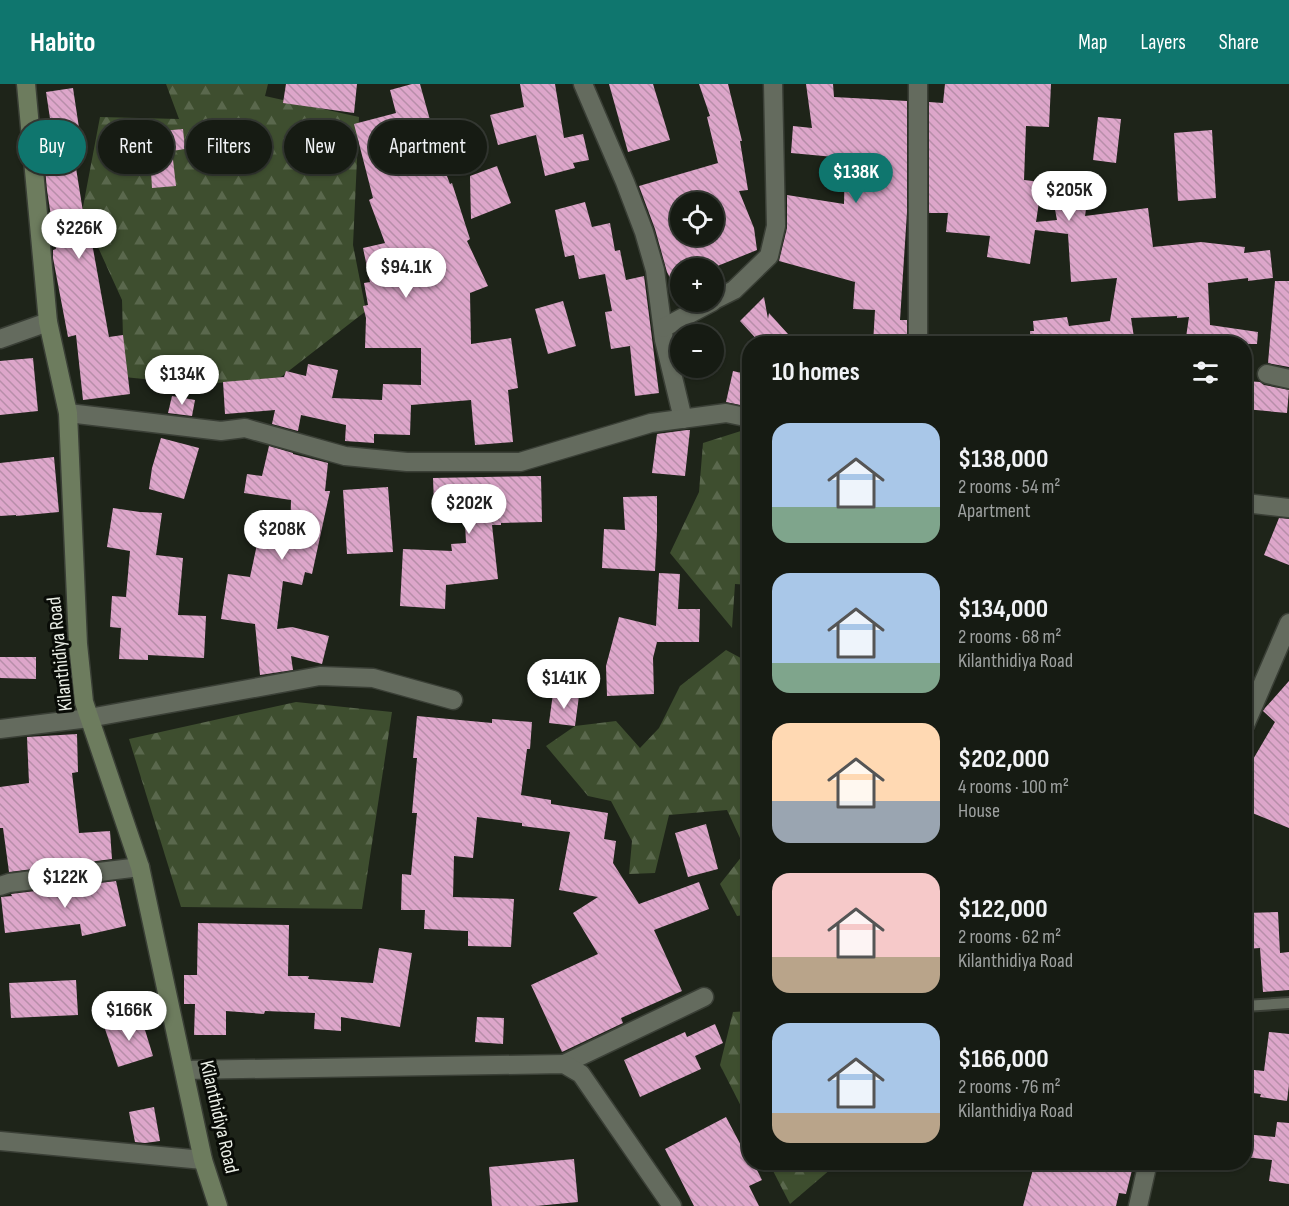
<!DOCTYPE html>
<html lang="en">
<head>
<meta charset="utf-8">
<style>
  body { margin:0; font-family:"Sofia Sans Condensed",sans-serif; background:#1f241c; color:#f1f3f6; height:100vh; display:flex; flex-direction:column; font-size:22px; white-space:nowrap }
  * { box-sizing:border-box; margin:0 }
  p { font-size:20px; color:#9ea1a0 }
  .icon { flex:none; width:33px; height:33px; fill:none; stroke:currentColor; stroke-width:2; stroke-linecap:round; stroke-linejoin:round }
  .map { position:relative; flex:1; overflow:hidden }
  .drawer { position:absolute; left:742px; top:252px; width:510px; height:834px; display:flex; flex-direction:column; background:#161b13; border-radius:24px; box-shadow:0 2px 4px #0004,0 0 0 2px #353933 }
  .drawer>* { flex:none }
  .banner { position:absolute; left:18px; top:36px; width:570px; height:54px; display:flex; gap:12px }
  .controls { position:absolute; left:670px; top:108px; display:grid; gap:12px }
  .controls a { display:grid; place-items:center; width:54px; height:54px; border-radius:50%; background:#161b13; box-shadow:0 2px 4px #0004,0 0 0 2px #353933; font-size:30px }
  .price { position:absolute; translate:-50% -51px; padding:0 14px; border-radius:21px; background:#fff; color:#222; font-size:20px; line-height:39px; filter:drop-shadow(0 2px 3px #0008) }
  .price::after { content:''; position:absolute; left:50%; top:36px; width:18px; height:14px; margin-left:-9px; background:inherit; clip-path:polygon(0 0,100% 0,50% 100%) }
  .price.selected { background:#0f766e; color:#fff }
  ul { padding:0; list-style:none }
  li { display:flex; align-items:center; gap:18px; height:150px; padding:0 30px }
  li span { display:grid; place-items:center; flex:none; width:168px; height:120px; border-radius:18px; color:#555 }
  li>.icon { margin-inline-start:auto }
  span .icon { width:72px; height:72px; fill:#fffc; stroke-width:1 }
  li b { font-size:26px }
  h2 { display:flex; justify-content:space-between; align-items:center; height:72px; padding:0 30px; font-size:26px }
  .tag { padding:0 21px; border-radius:27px; background:#161b13; box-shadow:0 2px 4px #0004,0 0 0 2px #353933; font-size:21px; line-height:54px }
  .tag.selected { background:#0f766e; color:#fff }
  header { display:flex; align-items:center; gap:36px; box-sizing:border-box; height:84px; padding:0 30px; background:#0f766e; color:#fff }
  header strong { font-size:28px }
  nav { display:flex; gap:33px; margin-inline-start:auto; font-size:21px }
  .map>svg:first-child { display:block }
  .forest { fill:url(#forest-firs) }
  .building { fill:url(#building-back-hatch); fill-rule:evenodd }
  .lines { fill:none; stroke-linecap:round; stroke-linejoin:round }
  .lane-casing { stroke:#3a3f36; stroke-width:14 }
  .street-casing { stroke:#3a3f36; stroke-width:21 }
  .secondary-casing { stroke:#3a3f36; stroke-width:21 }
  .lane { stroke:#646b5e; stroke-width:10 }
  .street { stroke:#646b5e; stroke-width:18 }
  .secondary { stroke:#6d7c5e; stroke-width:18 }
  .labels { text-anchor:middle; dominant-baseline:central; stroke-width:6; stroke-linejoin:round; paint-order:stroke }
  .street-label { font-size:20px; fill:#ebefe7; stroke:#090c07 }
</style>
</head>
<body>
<header>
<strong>Habito</strong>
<nav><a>Map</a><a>Layers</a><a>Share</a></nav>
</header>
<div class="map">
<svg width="1289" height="1122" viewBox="0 0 1289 1122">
  <defs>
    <pattern id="forest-firs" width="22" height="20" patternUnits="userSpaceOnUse" patternTransform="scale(1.5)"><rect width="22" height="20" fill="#3e4e2f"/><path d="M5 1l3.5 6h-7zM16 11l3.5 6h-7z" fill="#5a684d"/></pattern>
    <pattern id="building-back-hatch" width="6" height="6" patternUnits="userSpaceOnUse" patternTransform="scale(1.5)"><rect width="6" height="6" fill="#dda6ca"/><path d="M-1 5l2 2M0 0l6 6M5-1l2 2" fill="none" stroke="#b78ea9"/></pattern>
  </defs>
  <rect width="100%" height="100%" fill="#1e2419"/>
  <g class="forest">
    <path d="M166,0h102l-3,12 94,21 -6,128 13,66 -89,69 -84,4 -69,-7 -2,-77 -40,-88 18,-95 79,2z"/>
    <path d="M744,346l6,2v153l-15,-1 -3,44 -62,-75 29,-61 4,-49z"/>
    <path d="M726,566l24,13v251l-13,2 -17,-32 26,-33 -19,-41 -58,5 -14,58 -26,1 3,-33 -21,-40 -23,-5 -42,-50 29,-20 41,-5 24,27 19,-20 21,-42z"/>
    <path d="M296,618l96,10 -30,197 -181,-2 -52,-168z"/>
    <path d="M750,927v113l-30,-59 13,-53z"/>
    <path d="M769,1079h69l-48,41z"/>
  </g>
  <g class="building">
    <path d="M286,0h71l-3,29 -71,-10z"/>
    <path d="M412,0h8l10,36 1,-1 7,22 -4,1 16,42 2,-1 18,56 -3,2 21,45 -18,7 1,51 40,-6 7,50 -10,2 5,52 -38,3 -4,-45 -60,5 -1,30 -36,-1v9l-29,-2 1,-16 -45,-10 -3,16 -26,-7 3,-14 -50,4 -2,-32 61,-5 2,-6 20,5 2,-12 30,6 -6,28 50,2 1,-16 38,1v-37h-56l1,-30 -3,-12 5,-1 -4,-22 6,-1 -7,-34 22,-5 -16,-43 4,-2 -19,-74 42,-11 -6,-23z"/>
    <path d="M520,0h35l9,54 19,-4 6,26 -16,3 2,5 -30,8 -9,-41 -38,10 -8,-30 34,-8z"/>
    <path d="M609,0h44l17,56 -42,12z"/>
    <path d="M699,0h29l14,57h-2l8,49 -9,1 15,37 3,22 -42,17 2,3 -3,1v-3h-33v22l-4,2 -10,-20 -12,-43 -16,-43 79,-23 -11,-46 3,-1zM681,118h33v34h-33z"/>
    <path d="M806,0h27l1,13 73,4v111l-7,108h7v24h-34l2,-34 -22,-1 2,-27 -76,-21 8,-33v-33l57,9 1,-46 -54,-5 2,-27 19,2z"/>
    <path d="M945,0h106l-2,43 -23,-1 -2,54 18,2 -6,40 21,-2 -7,-36 39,5 -4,27 63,-8 5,39 48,-5 44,5 -1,6 26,-3 3,28 -25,3v-3l-40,5 2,42 48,7 -1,12h-72l4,-27 -12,1v-2l-46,2 4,26h-104l-1,-13h4l-1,-10 34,-4 2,9 41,-5 7,-43 -46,4 -3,-48 -33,-4 -5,34 -43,-7 3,-21 -44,-4 2,-19h-19v-111l14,1z"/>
    <path d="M73,4l8,53 -9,2 16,100h4l17,94 14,-2 7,59 -47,6 -7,-65 -8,2 -15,-79v-8l3,-1 -9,-59 -4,-43 11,-2 -8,-53z"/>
    <path d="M1098,33l23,2 -5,44 -23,-3z"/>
    <path d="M183,45l2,20 -13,2 4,35 -24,2 -2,-32h4l-3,-24z"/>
    <path d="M1212,46l4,68 -38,3 -4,-68z"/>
    <path d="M497,82l14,37 -40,16 -1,-43z"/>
    <path d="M585,118l7,25 18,-4 5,28 5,-1 6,30 18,-4 15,117 -24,3 -5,-50 -19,3 -6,-37 7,-1 -7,-37 -26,5 -5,-24 -9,2 -10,-47z"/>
    <path d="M1275,197h14v86l-21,-4z"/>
    <path d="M764,213l4,22 1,-6 28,31h-36l-21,-23z"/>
    <path d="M563,217l13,45 -28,8 -13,-45z"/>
    <path d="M33,274l5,53 -38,4v-54z"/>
    <path d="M733,287l17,4v32l-24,-5z"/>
    <path d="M1245,297l15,1 4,3 25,5 -2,23 -42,-4z"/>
    <path d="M172,312l23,4 -3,16 -24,-3z"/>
    <path d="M687,346h3l-5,46 -33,-3 5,-39z"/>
    <path d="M161,354l38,10 -15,51 -35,-10 3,-21z"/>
    <path d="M269,362l24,7v1l35,9 -3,28h5l-18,83 -7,-2 -3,13 -19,-4 -6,48 15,-2 37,9 -7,28 -31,-8 2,14 -33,5 -5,-51 -34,-5 7,-45 22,3 9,-42 31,6 1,-41 -47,-7 3,-19 15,2z"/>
    <path d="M54,373l5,55 -43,4v-1l-16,1v-53z"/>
    <path d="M541,392l1,46 -41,1v2h-9l6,54 -52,6 -1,24 -45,-3 3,-57 49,2 -1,-7 15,-1 -2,-40 -30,1 -1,-26z"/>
    <path d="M388,403l5,65 -46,2 -4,-64z"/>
    <path d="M657,412v35l-2,40 -53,-3 2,-39 21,1 -2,-33z"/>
    <path d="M113,424l27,4 22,1 -6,42 27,3 -5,57 28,1 -2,42 -56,-3v5l-29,-1 2,-31 -11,-1 2,-31 14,1 4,-46 -23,-4z"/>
    <path d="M1279,434l10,1v46l-25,-10z"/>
    <path d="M659,489l21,1 -2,35h22l-1,33h-42l-4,16 1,36 -47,2 -1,-30 13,-49 37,9z"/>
    <path d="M0,573h36v22l-36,-1z"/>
    <path d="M1289,597v147l-44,-18v-37l30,-51 -12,-11 2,-3z"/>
    <path d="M553,609l26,3 -4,30 -26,-3z"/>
    <path d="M417,632l75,7v-4l40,3 -2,27h-3l-6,46 30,5v4l57,9 -4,26 12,2 -3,22 26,41 60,-22 10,27 -55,21 28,61 -61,27 2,5 -61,29 -31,-67 67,-31 -25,-41 25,-16 -39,-7 11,-58 -48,-6v-3l-45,-6 -4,41 -19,-2 -1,41 61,2 -3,48 -43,-1v-15l-44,-2 1,-19h-24l1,-36 9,1 6,-62h-5l5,-55h-4z"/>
    <path d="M77,650l1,38 -6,1 7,60 31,-2 2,28 -103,13 -6,-44h-3v-41l29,-4 -2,-46z"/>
    <path d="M706,740l12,45 -30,8 -13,-44z"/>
    <path d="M116,797l10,45 -44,10 -2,-12 -75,9 -4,-36 11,-1 -1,-2z"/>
    <path d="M1278,828l2,41 9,-1v38l-26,2 -3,-44 -15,1v-36z"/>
    <path d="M198,839l91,2 -1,51h21l-1,3 65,4 6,-35 33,5 -12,74 -59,-10v14l-27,-2 1,-16 -50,-2 -1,3 -38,-3v24h-32l1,-31h-11v-29h13z"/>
    <path d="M76,896l2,35 -67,3 -2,-35z"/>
    <path d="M141,933l12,39 -35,11 -13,-38z"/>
    <path d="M477,933l27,1 -1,26 -28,-2z"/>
    <path d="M715,940l8,19 -28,13 6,13 -61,28 -16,-37 61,-28 2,5z"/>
    <path d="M1269,948l20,2v51l-2,16 -27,-4 1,-3 -16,-2v-23l19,2z"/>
    <path d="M154,1023l6,34 -15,2 -10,-1 -6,-30z"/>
    <path d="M726,1033l19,36 3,-1 2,5v5h3l9,18 -13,6 10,20h-65l-29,-57z"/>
    <path d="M1277,1038l12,1v61l-20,-3 3,-21 -27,-3v-23l30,3z"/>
    <path d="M574,1075l4,43 -42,4h-44l-3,-39z"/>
    <path d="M1035,1078h29l19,6 1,-6h19l29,8 -6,24 -7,-1 -3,13h-93z"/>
  </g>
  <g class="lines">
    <defs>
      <path id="lane" d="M1245,922l44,-3"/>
      <g id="street">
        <path d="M583,0l42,98 19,50 11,38 9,70 19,79"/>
        <path d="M714,216l20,-10 35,-34 7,-30 -3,-142"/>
        <path d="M663,244l49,-26"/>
        <path d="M0,255l48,-17"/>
        <path d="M918,260v-260"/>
        <path d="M1267,290l22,5"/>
        <path d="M68,329l153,18 24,-3 100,28 62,6h113l131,-39 75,-10 24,5"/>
        <path d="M1245,419l44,5"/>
        <path d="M1245,641l44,-102"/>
        <path d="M0,645l89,-11 231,-42 53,2 80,22"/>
        <path d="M0,802l9,-3 131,-16"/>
        <path d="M564,980l140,-67"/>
        <path d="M184,986l380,-6 17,10 91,132"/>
        <path d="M0,1057l203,19"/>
        <path d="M1138,1122l10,-44"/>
      </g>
      <path id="secondary" d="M26,0l22,238 20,91 10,231 6,58 56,165 63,293 15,46"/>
    </defs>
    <use href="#lane" class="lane-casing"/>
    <use href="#street" class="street-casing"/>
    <use href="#secondary" class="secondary-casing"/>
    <use href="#lane" class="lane"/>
    <use href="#street" class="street"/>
    <use href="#secondary" class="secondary"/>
  </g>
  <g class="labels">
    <g class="street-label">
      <text transform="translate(60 570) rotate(-96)">Kilanthidiya Road</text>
      <text transform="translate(219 1033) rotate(77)">Kilanthidiya Road</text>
    </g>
  </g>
</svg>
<div class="controls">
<a><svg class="icon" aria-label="locate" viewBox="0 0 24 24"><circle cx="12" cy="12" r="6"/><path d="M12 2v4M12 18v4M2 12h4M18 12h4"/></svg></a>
<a>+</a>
<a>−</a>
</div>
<b class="price selected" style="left:856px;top:120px">$138K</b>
<b class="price" style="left:1069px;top:138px">$205K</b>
<b class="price" style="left:79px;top:176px">$226K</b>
<b class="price" style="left:406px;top:215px">$94.1K</b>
<b class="price" style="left:182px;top:322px">$134K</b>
<b class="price" style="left:469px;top:451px">$202K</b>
<b class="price" style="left:282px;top:477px">$208K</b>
<b class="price" style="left:564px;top:626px">$141K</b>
<b class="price" style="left:65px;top:825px">$122K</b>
<b class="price" style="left:129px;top:958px">$166K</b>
<div class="banner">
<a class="tag selected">Buy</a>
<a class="tag">Rent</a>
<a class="tag">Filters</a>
<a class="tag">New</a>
<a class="tag">Apartment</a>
</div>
<section class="drawer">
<h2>10 homes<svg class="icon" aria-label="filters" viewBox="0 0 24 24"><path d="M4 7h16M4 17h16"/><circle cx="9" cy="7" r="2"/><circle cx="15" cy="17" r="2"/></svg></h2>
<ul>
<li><span style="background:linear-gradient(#a9c7e8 70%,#7fa58c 0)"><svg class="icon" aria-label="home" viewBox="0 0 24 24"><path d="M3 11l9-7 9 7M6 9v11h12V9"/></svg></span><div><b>$138,000</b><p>2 rooms · 54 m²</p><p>Apartment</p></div></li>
<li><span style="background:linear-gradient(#a9c7e8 75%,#7fa58c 0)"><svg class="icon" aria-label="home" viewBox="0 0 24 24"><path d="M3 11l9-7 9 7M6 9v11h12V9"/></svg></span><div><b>$134,000</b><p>2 rooms · 68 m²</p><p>Kilanthidiya Road</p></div></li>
<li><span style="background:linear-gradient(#ffd9b3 65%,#9aa5b1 0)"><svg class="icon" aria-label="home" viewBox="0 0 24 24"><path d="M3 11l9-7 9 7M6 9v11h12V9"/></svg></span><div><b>$202,000</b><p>4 rooms · 100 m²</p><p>House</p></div></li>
<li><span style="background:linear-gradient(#f6c9c9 70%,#b9a48a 0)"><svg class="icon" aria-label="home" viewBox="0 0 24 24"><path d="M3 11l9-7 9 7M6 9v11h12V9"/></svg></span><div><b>$122,000</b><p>2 rooms · 62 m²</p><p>Kilanthidiya Road</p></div></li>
<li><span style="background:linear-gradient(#a9c7e8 75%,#b9a48a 0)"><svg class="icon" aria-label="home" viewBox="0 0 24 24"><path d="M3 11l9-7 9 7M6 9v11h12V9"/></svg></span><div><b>$166,000</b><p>2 rooms · 76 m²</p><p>Kilanthidiya Road</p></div></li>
</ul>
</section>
</div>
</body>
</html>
